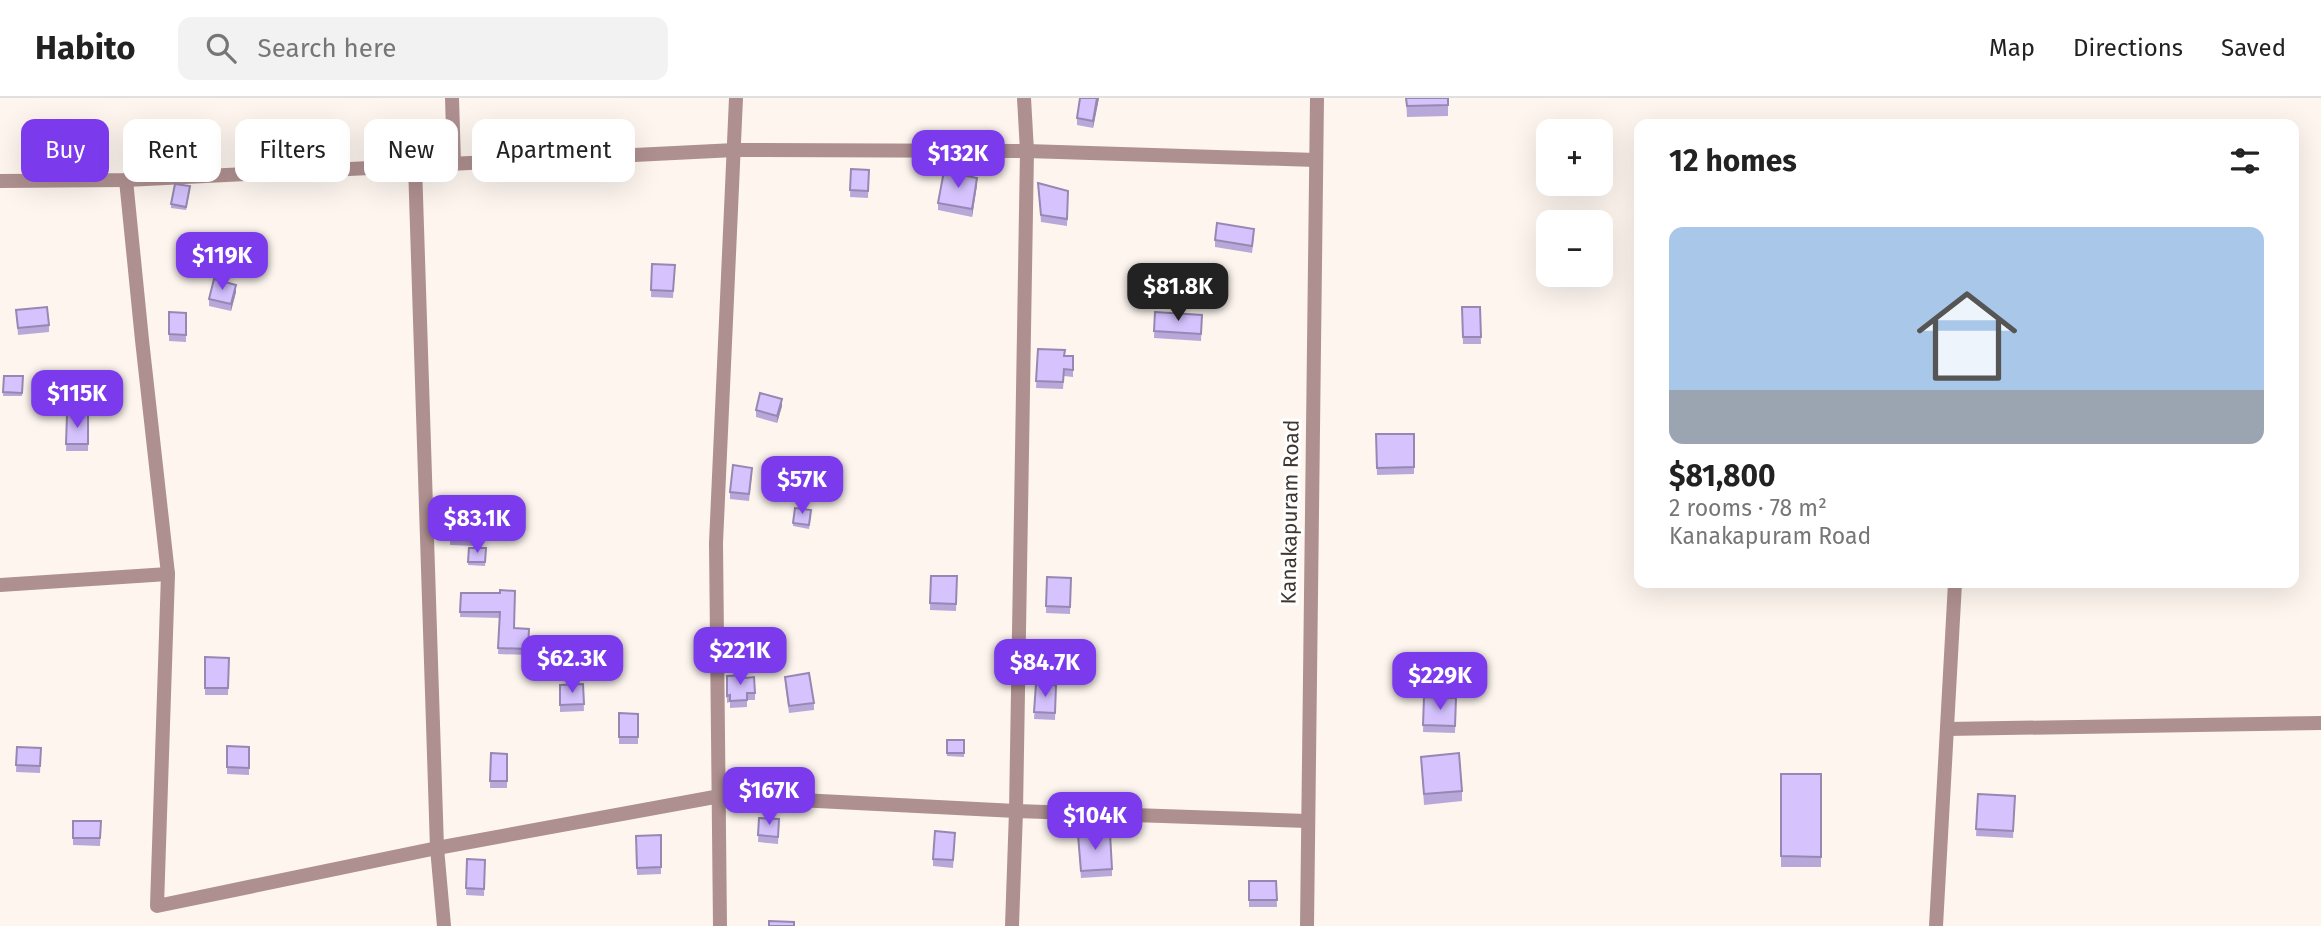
<!DOCTYPE html>
<html lang="en">
<head>
<meta charset="utf-8">
<style>
  body { margin:0; font-family:"Fira Sans",sans-serif; background:#f2f2f2; color:#222; height:100vh; display:flex; flex-direction:column; font-size:26px; white-space:nowrap }
  * { box-sizing:border-box; margin:0 }
  p { font-size:23px; color:#767676 }
  .icon { flex:none; width:38px; height:38px; fill:none; stroke:currentColor; stroke-width:2; stroke-linecap:round; stroke-linejoin:round }
  .map { position:relative; flex:1; overflow:hidden }
  .panel { position:absolute; left:1634px; top:21px; width:665px; height:469px; display:flex; flex-direction:column; background:#fff; border-radius:14px; box-shadow:0 7px 28px #0002 }
  .panel>* { flex:none }
  .guide { position:absolute; left:21px; top:21px; width:665px; height:63px; display:flex; gap:14px }
  .tools { position:absolute; left:1536px; top:21px; display:grid; gap:14px }
  .tools a { display:grid; place-items:center; width:77px; height:77px; border-radius:14px; background:#fff; box-shadow:0 7px 28px #0002; font-size:35px }
  .price { position:absolute; translate:-50% -60px; padding:0 16px; border-radius:14px; background:#7c3aed; color:#fff; font-size:23px; line-height:46px; filter:drop-shadow(0 2px 4px #0008) }
  .price::after { content:''; position:absolute; left:50%; top:42px; width:21px; height:16px; margin-left:-10px; background:inherit; clip-path:polygon(0 0,100% 0,50% 100%) }
  .price.active { background:#222; color:#fff }
  ul { padding:0; list-style:none }
  li { display:grid; align-content:center; gap:14px; height:371px; padding:0 35px }
  li span { display:grid; place-items:center; height:217px; border-radius:14px; color:#555 }
  li>.icon { margin-inline-start:auto }
  span .icon { width:126px; height:126px; fill:#fffc; stroke-width:1 }
  li b { font-size:30px }
  h2 { display:flex; justify-content:space-between; align-items:center; height:84px; padding:0 35px; font-size:30px }
  .chip { padding:0 24px; border-radius:14px; background:#fff; box-shadow:0 7px 28px #0002; font-size:24px; line-height:63px }
  .chip.active { background:#7c3aed; color:#fff }
  header { display:flex; align-items:center; gap:42px; box-sizing:border-box; height:98px; padding:0 35px; background:#fff; border-bottom:2px solid #e0e0e0 }
  header strong { font-size:33px }
  nav { display:flex; gap:38px; margin-inline-start:auto; font-size:24px }
  .search { width:490px; height:63px; background:#f2f2f2; display:flex; align-items:center; gap:18px; box-sizing:border-box; padding:0 24px; border-radius:14px; color:#767676; font-size:26px }
  .map>svg:first-child { display:block }
  .lines { fill:none; stroke-linecap:round; stroke-linejoin:round }
  .minor { stroke:#af9090; stroke-width:14 }
  .tertiary { stroke:#af9090; stroke-width:14 }
  .wall { fill:#b8a8da }
  .shaded-wall { fill:#9688b2 }
  .building { fill:#d6c3fe; stroke:#9688b2; stroke-width:2 }
  .labels { text-anchor:middle; dominant-baseline:central; stroke-width:6; stroke-linejoin:round; paint-order:stroke }
  .street-label { font-size:21px; fill:#3e362f; stroke:#fff }
</style>
</head>
<body>
<header>
<strong>Habito</strong>
<div class="search"><svg class="icon" aria-label="search" viewBox="0 0 24 24"><circle cx="10" cy="10" r="6"/><path d="M15 15l6 6"/></svg>Search here</div>
<nav><a>Map</a><a>Directions</a><a>Saved</a></nav>
</header>
<div class="map">
<svg width="2321" height="828" viewBox="0 0 2321 828">
  <rect width="100%" height="100%" fill="#fdf5ee"/>
  <g class="lines">
    <g class="minor">
      <path d="M452,0l2,65"/>
      <path d="M415,67l22,683 7,78"/>
      <path d="M126,82l16,160 26,234 -11,332 280,-58 283,-52 296,15 291,10"/>
      <path d="M0,83l126,-1 609,-30 292,1 289,9"/>
      <path d="M0,487l168,-11"/>
      <path d="M1947,631l374,-6"/>
      <path d="M720,828l-4,-383 20,-445"/>
      <path d="M1012,828l4,-115 11,-660 -3,-53"/>
      <path d="M1936,828l19,-343"/>
    </g>
    <path class="tertiary" d="M1307,828l10,-828"/>
  </g>
  <g class="wall">
    <path d="M1080,0h19l-6,30 -16,-3v-7z"/>
    <path d="M1406,0h42v18l-41,1z"/>
    <path d="M851,71l18,1 -1,28 -18,-1z"/>
    <path d="M1038,85l30,8 -1,35 -26,-4z"/>
    <path d="M977,87l-5,32 -34,-7v-7z"/>
    <path d="M190,92l-4,20 -15,-2v-4z"/>
    <path d="M1254,138l-2,17 -37,-6v-7z"/>
    <path d="M652,166l23,1 -2,33 -22,-1z"/>
    <path d="M236,194l-5,19 -22,-5v-7z"/>
    <path d="M1462,209h18l1,37h-18z"/>
    <path d="M16,212l33,15v7l-31,3z"/>
    <path d="M169,214l17,1v29l-17,-1z"/>
    <path d="M1155,214l47,3 -1,26 -47,-3z"/>
    <path d="M1038,251l26,7h9v21l-9,-1 -1,13 -27,-1z"/>
    <path d="M4,278h19l-1,20h-19z"/>
    <path d="M782,308l-5,17 -21,-6v-7z"/>
    <path d="M67,317h21v36h-22z"/>
    <path d="M1376,336h38v40l-37,1z"/>
    <path d="M752,377l-3,26 -19,-2v-7z"/>
    <path d="M451,408l25,1 -1,39 -25,-1z"/>
    <path d="M811,416l-2,15 -16,-3v-3z"/>
    <path d="M469,450h17l-1,18 -17,-1z"/>
    <path d="M931,478h26l-1,35 -26,-1z"/>
    <path d="M1047,479l24,1 -1,36 -24,-1z"/>
    <path d="M461,495h39l14,35 15,1 -1,26 -30,-1 2,-36 -40,-1z"/>
    <path d="M205,559l24,1 -1,37h-23z"/>
    <path d="M727,578l18,2 10,15v7h-8v7l-17,1v-6l-3,1z"/>
    <path d="M785,579l29,26v7l-25,3 -4,-29z"/>
    <path d="M583,586l1,27 -24,1v-27z"/>
    <path d="M1036,586l20,1 -1,35 -21,-1z"/>
    <path d="M1424,599l32,1 -1,35 -32,-1z"/>
    <path d="M619,615l19,1v30h-19z"/>
    <path d="M947,642h17v17l-17,-1z"/>
    <path d="M227,648l22,1v28l-22,-1z"/>
    <path d="M17,649l24,1 -1,25 -24,-1z"/>
    <path d="M491,655l16,1v34h-17z"/>
    <path d="M1421,659l41,34v10l-38,4z"/>
    <rect x="1781" y="676" width="40" height="93"/>
    <path d="M1978,696l37,2 -2,42 -37,-2z"/>
    <path d="M759,720l20,1 -1,25 -20,-2z"/>
    <path d="M73,723h28l-1,25 -27,-1z"/>
    <path d="M661,737v39l-24,1 -1,-39z"/>
    <path d="M955,742l-2,28 -20,-2v-7z"/>
    <path d="M1078,744l34,27v7l-31,2z"/>
    <path d="M467,761l18,1 -1,36 -18,-1z"/>
    <path d="M1249,783h27l1,26h-28z"/>
  </g>
  <g class="shaded-wall">
    <path d="M1097,0h2l-6,30v-7z"/>
    <path d="M977,80v7l-5,32v-8z"/>
    <path d="M236,187v7l-5,19v-7z"/>
    <path d="M782,301v7l-5,17v-7z"/>
  </g>
  <g class="building">
    <path d="M1080,0h17l-4,23 -16,-3z"/>
    <path d="M1406,0h42v7l-41,1z"/>
    <path d="M851,71l18,1 -1,21 -18,-1z"/>
    <path d="M944,73l33,7 -5,31 -34,-6z"/>
    <path d="M1038,85l30,8 -1,28 -26,-4z"/>
    <path d="M175,86l15,2 -4,21 -15,-3z"/>
    <path d="M1217,125l37,6 -2,17 -37,-6z"/>
    <path d="M652,166l23,1 -2,26 -22,-1z"/>
    <path d="M214,181l22,6 -5,19 -22,-5z"/>
    <path d="M47,209l2,18 -31,3 -2,-18z"/>
    <path d="M1462,209h18l1,30h-18z"/>
    <path d="M169,214l17,1v22l-17,-1z"/>
    <path d="M1155,214l47,3 -1,19 -47,-3z"/>
    <path d="M1038,251l27,1 -1,6h9v14l-9,-1 -1,13 -27,-1z"/>
    <path d="M4,278h19l-1,17 -19,-1z"/>
    <path d="M760,295l22,6 -5,17 -21,-6z"/>
    <path d="M67,317h21v29h-22z"/>
    <path d="M1376,336h38v33l-37,1z"/>
    <path d="M733,367l19,3 -3,26 -19,-2z"/>
    <path d="M451,408l25,1 -1,32 -25,-1z"/>
    <path d="M795,410l16,2 -2,15 -16,-2z"/>
    <path d="M469,450h17l-1,14h-17z"/>
    <path d="M931,478h26l-1,28 -26,-1z"/>
    <path d="M1047,479l24,1 -1,29 -24,-1z"/>
    <path d="M500,492l15,1 -1,37 15,1 -1,20 -30,-1 2,-36h-40l1,-19h39z"/>
    <path d="M205,559l24,1 -1,30h-23z"/>
    <path d="M809,575l5,30 -25,3 -4,-29z"/>
    <path d="M745,577v3l9,-1 1,16h-8v7l-17,1v-6l-3,1v-20z"/>
    <path d="M583,586l1,20 -24,1v-20z"/>
    <path d="M1036,586l20,1 -1,28 -21,-1z"/>
    <path d="M1424,599l32,1 -1,28 -32,-1z"/>
    <path d="M619,615l19,1v23h-19z"/>
    <rect x="947" y="642" width="17" height="13"/>
    <path d="M227,648l22,1v21l-22,-1z"/>
    <path d="M17,649l24,1 -1,18 -24,-1z"/>
    <path d="M491,655l16,1v27h-17z"/>
    <path d="M1459,655l3,38 -38,3 -3,-37z"/>
    <path d="M1781,676h40v83l-40,-1z"/>
    <path d="M1978,696l37,2 -2,35 -37,-2z"/>
    <path d="M759,720l20,1 -1,18 -20,-2z"/>
    <path d="M73,723h28l-1,17h-27z"/>
    <path d="M935,733l20,2 -2,27 -20,-1z"/>
    <path d="M1110,735l2,36 -31,2 -3,-36z"/>
    <path d="M661,737v32l-24,1 -1,-32z"/>
    <path d="M467,761l18,1 -1,29 -18,-1z"/>
    <path d="M1249,783h27l1,19h-28z"/>
    <path d="M769,823l25,1v4h-25z"/>
  </g>
  <g class="labels">
    <g class="street-label">
      <text transform="translate(1290 414) rotate(-89)">Kanakapuram Road</text>
    </g>
  </g>
</svg>
<div class="tools">
<a>+</a>
<a>−</a>
</div>
<b class="price" style="left:958px;top:92px">$132K</b>
<b class="price" style="left:222px;top:194px">$119K</b>
<b class="price active" style="left:1178px;top:225px">$81.8K</b>
<b class="price" style="left:77px;top:332px">$115K</b>
<b class="price" style="left:802px;top:418px">$57K</b>
<b class="price" style="left:477px;top:457px">$83.1K</b>
<b class="price" style="left:740px;top:589px">$221K</b>
<b class="price" style="left:572px;top:597px">$62.3K</b>
<b class="price" style="left:1045px;top:601px">$84.7K</b>
<b class="price" style="left:1440px;top:614px">$229K</b>
<b class="price" style="left:769px;top:729px">$167K</b>
<b class="price" style="left:1095px;top:754px">$104K</b>
<div class="guide">
<a class="chip active">Buy</a>
<a class="chip">Rent</a>
<a class="chip">Filters</a>
<a class="chip">New</a>
<a class="chip">Apartment</a>
</div>
<section class="panel">
<h2>12 homes<svg class="icon" aria-label="filters" viewBox="0 0 24 24"><path d="M4 7h16M4 17h16"/><circle cx="9" cy="7" r="2"/><circle cx="15" cy="17" r="2"/></svg></h2>
<ul>
<li><span style="background:linear-gradient(#a9c7e8 75%,#9aa5b1 0)"><svg class="icon" aria-label="home" viewBox="0 0 24 24"><path d="M3 11l9-7 9 7M6 9v11h12V9"/></svg></span><div><b>$81,800</b><p>2 rooms · 78 m²</p><p>Kanakapuram Road</p></div></li>
</ul>
</section>
</div>
</body>
</html>
